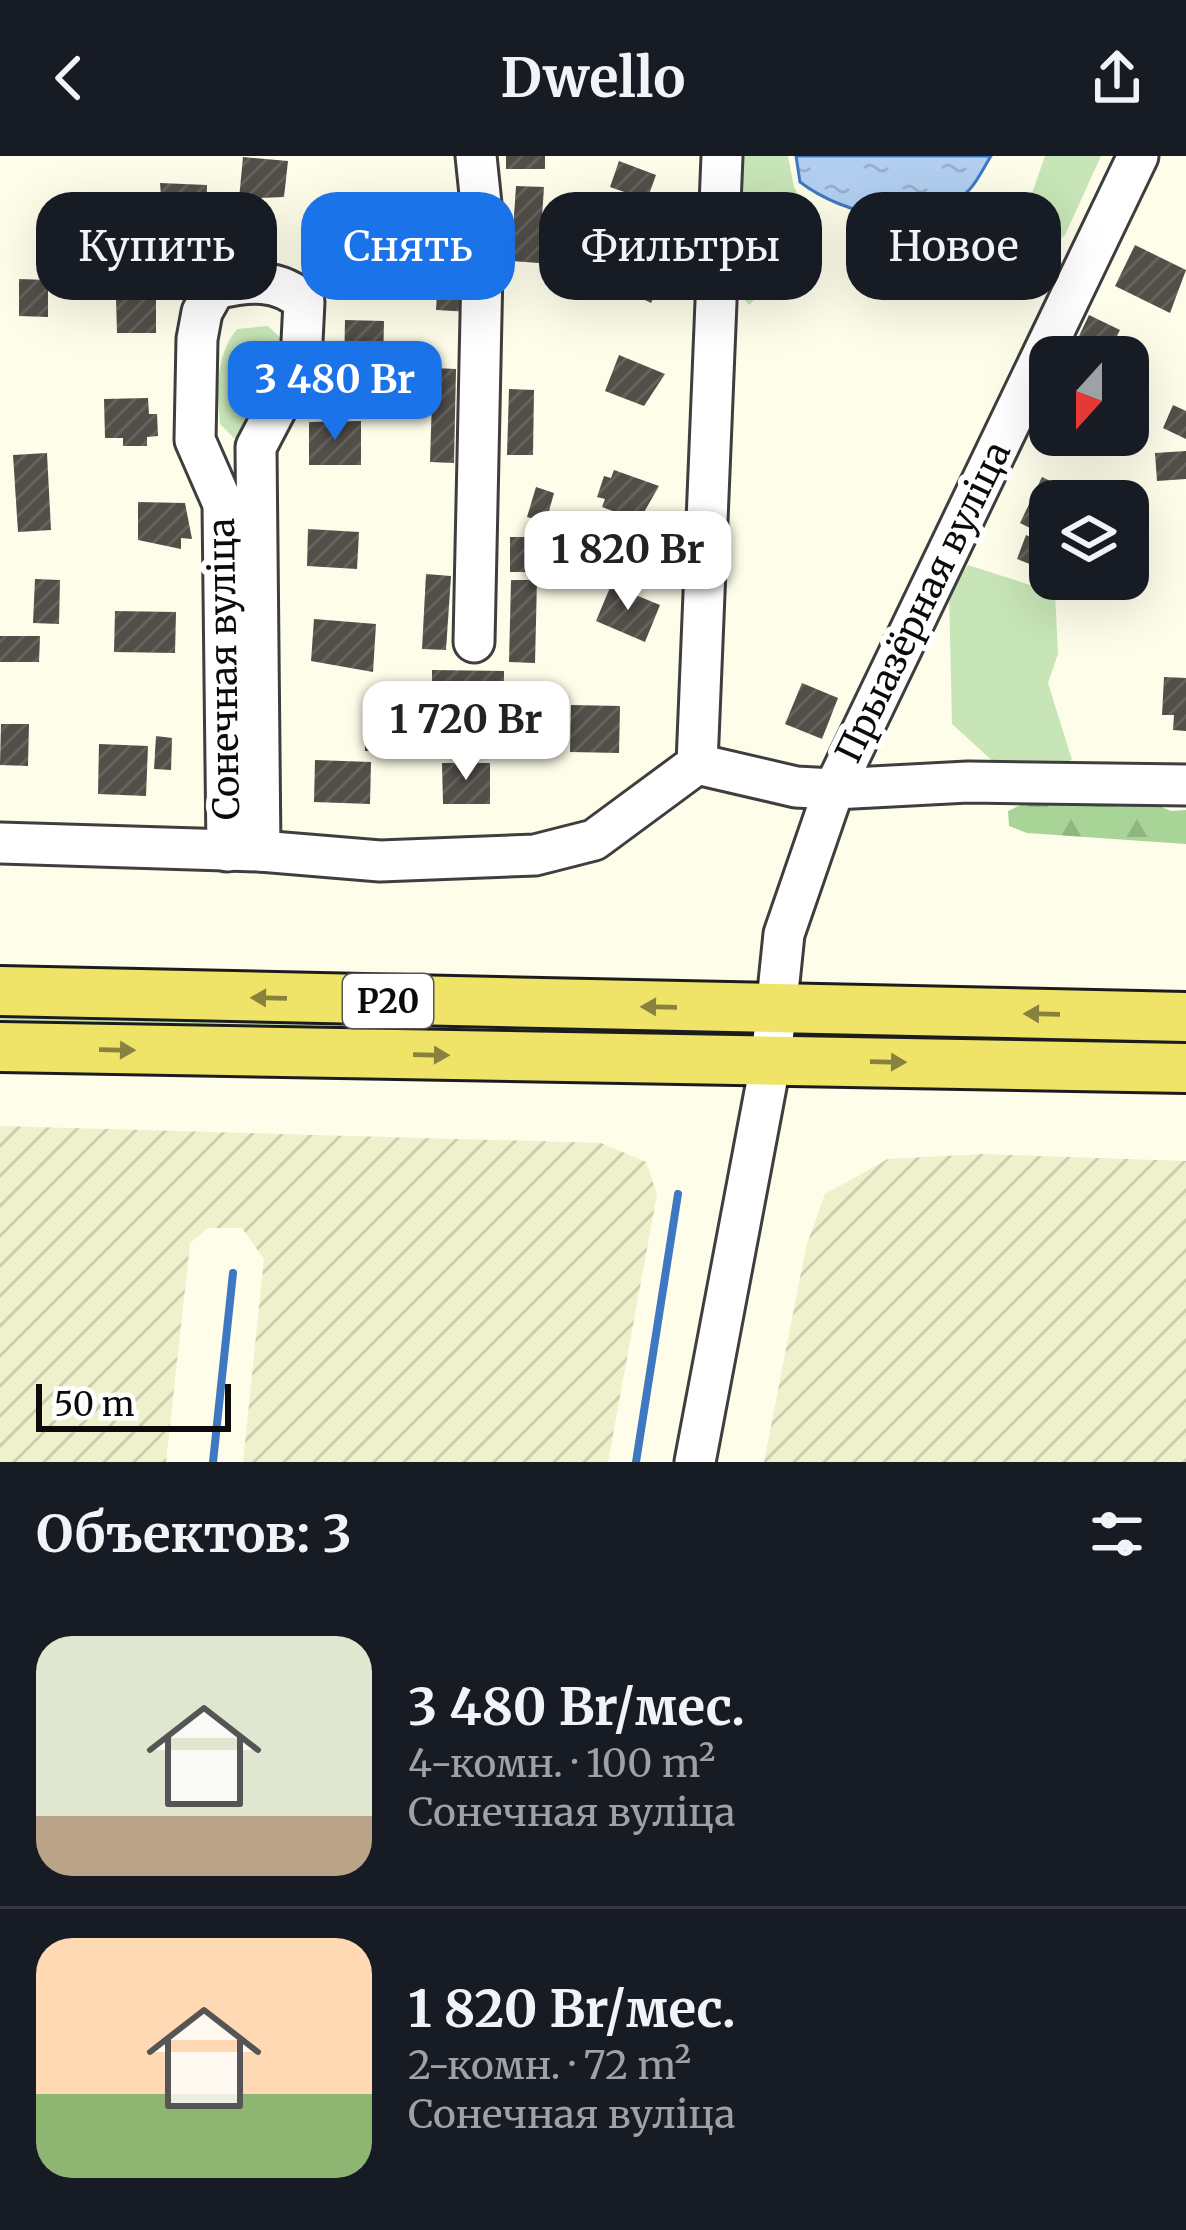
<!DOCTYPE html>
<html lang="ru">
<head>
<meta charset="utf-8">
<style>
  body { margin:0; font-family:Merriweather,serif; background:#20242c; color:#f1f3f6; height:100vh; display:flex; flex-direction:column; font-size:45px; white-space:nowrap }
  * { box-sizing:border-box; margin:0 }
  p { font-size:39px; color:#9ea1a6 }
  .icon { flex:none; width:66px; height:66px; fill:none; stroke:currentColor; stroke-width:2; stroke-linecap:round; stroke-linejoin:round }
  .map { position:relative; height:1306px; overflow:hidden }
  .details { display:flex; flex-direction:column; background:#171b24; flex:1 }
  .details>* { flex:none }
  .guide { position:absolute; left:36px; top:36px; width:1116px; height:108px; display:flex; gap:24px }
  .needle { width:78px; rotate:201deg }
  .tools { position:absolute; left:1029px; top:180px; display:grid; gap:24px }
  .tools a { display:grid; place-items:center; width:120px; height:120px; border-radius:24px; background:#171b24; box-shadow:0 12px 48px #0002; font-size:60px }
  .scale { position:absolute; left:36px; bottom:30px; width:195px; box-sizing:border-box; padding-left:12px; border:6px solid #0b0b0b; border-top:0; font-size:33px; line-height:42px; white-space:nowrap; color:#0b0b0b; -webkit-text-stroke:9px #fff; paint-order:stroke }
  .price { position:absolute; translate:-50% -102px; padding:0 27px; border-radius:24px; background:#fff; color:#222; font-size:39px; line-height:78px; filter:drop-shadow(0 3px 6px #0008) }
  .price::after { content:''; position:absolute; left:50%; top:72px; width:36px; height:27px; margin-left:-18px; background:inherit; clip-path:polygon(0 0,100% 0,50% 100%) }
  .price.current { background:#1a73e8; color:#fff }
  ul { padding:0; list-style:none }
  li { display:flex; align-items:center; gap:36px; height:300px; padding:0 36px }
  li+li { border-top:3px solid #363941 }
  li span { display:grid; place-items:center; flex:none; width:336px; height:240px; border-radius:36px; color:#555 }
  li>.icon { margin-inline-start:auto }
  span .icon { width:144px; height:144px; fill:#fffc; stroke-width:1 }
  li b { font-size:51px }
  h2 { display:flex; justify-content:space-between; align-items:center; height:144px; padding:0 36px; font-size:51px }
  .chip { padding:0 42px; border-radius:36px; background:#171b24; box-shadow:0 12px 48px #0002; font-size:42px; line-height:108px }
  .chip.current { background:#1a73e8; color:#fff }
  header { display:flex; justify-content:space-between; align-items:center; height:156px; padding:0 36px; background:#171b24; font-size:54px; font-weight:700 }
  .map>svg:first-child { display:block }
  .farmland { fill:url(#farmland-furrows) }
  .grass { fill:#c7e5b7 }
  .forest { fill:url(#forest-firs) }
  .water { fill:url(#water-ripples); stroke:#3e78c3; stroke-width:3 }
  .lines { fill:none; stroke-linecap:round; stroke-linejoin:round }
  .stream { stroke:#3e78c3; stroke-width:8 }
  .building { fill:url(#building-hatch) }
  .minor-casing { stroke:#3e3e3e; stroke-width:45 }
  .major-casing { stroke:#1c1c1c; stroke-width:54 }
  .minor { stroke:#fff; stroke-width:39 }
  .major { stroke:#efe468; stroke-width:48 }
  .oneway { fill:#88823e }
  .labels { text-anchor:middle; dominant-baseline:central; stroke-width:12; stroke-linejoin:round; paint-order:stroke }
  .shield { fill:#fff; stroke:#545454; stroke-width:3 }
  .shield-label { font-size:33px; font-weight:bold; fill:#0b0b0b }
  .street-label { font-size:36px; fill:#0b0b0b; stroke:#fff }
</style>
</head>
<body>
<header><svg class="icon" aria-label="back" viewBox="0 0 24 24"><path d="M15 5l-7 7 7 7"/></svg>Dwello<svg class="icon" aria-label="share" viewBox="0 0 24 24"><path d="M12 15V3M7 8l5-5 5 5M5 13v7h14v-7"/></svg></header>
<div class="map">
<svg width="1186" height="1306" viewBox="0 0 1186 1306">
  <defs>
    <pattern id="farmland-furrows" width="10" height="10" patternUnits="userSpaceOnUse" patternTransform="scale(3)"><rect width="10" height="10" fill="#eef1cc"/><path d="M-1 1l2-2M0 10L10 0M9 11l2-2" fill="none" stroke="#cbcdae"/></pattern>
    <pattern id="forest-firs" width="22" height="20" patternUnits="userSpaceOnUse" patternTransform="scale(3)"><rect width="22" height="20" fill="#a9d497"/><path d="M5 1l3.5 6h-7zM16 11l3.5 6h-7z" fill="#90b581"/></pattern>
    <pattern id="water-ripples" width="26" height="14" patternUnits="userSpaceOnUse" patternTransform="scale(3)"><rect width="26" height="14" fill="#b2cff1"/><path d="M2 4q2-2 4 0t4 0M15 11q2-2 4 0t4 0" fill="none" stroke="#98b0cd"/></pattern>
    <pattern id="building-hatch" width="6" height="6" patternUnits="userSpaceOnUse" patternTransform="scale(3)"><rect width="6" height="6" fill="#524e48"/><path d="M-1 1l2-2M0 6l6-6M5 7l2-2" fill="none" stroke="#66635e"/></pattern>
  </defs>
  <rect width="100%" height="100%" fill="#fefdea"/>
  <g class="farmland">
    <path d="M0,970l601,17 45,19 11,32 -49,268h-365l21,-203 -22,-31h-34l-18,15 -24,219h-166z"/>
    <path d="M983,998l203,7v301h-422l42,-215 19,-53 63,-35z"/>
  </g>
  <g class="grass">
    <path d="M732,0h56l6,31 16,29 -15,45 -46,44 -18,-19z"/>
    <path d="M1045,0h56l-36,79 -24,21 -18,-37z"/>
    <path d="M268,170l20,19 -47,100 -21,-21c-3,-34 -5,-68 17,-95z"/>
    <path d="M968,409l87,28 3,61 -10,29 24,77 -63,16 -57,-52 -3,-132z"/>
    <path d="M0,850l649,12 -1,23 -648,-12z"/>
  </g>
  <path class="forest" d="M1128,637l43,18 15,-1v34l-159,-11 -18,-7 -1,-15 31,-15z"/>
  <path class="water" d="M796,0h195c-7,11 -13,24 -21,33 -41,48 -127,26 -170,-7z"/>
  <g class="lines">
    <g class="stream">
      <path d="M213,1306l20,-189"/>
      <path d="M636,1306l42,-268"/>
    </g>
  </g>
  <g class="building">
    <rect x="506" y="0" width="39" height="13"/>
    <path d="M243,1l45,4 -4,36 -45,2z"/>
    <path d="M619,5l37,14 -9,25 -37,-13z"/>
    <path d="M160,27l47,2 -1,37 -43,2z"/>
    <path d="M516,30l28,1 -5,76 -28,-2z"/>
    <path d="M332,49l39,1 -1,42 -31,-1v-27h-7z"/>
    <path d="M440,88l34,2 -3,66 -35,-2z"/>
    <path d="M634,89l36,18 -19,40 -37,-18z"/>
    <path d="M1135,89l51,25 -16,43 -55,-27z"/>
    <path d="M19,123l29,1v37l-29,-1z"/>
    <path d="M116,142h40v35h-39z"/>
    <path d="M1089,159l31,15 -10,21 -31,-15z"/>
    <path d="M345,164l39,1 -1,47 -39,-1z"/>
    <path d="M619,199l46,19 -21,32 -39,-15z"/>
    <path d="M433,212l23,1 -2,94 -24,-1z"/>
    <path d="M509,233l25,1 -1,65h-26z"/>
    <path d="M148,242l1,16h8l1,22 -11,1v9h-24v-8h-18l-1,-39z"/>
    <path d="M1173,249l13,6v28l-23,-11z"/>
    <path d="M361,265v44h-52v-43z"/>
    <path d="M1067,279h56l-9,20z"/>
    <path d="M1186,295v28l-29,2 -2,-28z"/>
    <path d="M47,297l4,77 -33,2 -5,-77z"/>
    <path d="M614,314l45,16 -20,35 -37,-14 3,-8 -8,-2 7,-21 7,2z"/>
    <path d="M1042,321l37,18 -3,6h-26v37l-30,-15z"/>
    <path d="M536,331l18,6 -8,29 -19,-5z"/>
    <path d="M138,346l47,1 7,36 -11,-1v11l-43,-9z"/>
    <path d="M308,373l51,3 -2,37 -50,-3z"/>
    <path d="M1026,379l24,10v27l-33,-13z"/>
    <rect x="510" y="381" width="25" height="35"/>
    <path d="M426,418l25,2 -5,74 -24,-1z"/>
    <path d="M35,423l25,1 -1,44 -26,-1z"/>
    <path d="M511,424h26l-2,83 -26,-1z"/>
    <path d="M611,429l49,20 -15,37 -49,-21z"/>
    <path d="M115,455l61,1 -1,41 -61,-1z"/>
    <path d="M314,463l62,5 -3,48 -62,-11z"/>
    <path d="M0,480h40l-1,26h-39z"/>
    <path d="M432,514l72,1v28h-72z"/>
    <path d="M1164,521l22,1v53l-13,-1 1,-15h-12z"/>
    <path d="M802,527l36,15 -16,41 -37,-15z"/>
    <path d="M571,549l49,1 -1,47 -49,-1z"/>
    <rect x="365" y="562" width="20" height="33"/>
    <path d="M480,565l16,1 -1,24 -16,-1z"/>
    <path d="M1,568h28l-1,42 -28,-1z"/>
    <path d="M156,580l16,2 -1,32 -17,-1z"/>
    <path d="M99,588l49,2 -2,50 -48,-2z"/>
    <path d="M315,604l56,2 -1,42 -56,-2z"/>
    <path d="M442,607h48v41h-47z"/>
  </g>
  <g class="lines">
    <defs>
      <g id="minor">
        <path d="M474,486l9,-419 -7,-67"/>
        <path d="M697,608l99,23 38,2 134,-7 218,3"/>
        <path d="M0,687l260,8 120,10 155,-6 59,-15 103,-76 25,-608"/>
        <path d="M227,695l-4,-347 -28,-64 2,-101 5,-27 13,-23c33,-8 64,-11 89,13l-3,59 -45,86 4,404"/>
        <path d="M695,1306l76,-402 13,-126 50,-145 304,-633"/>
      </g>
      <g id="major">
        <path d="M0,835l1186,26"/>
        <path d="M0,891l1186,21"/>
      </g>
    </defs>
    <use href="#minor" class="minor-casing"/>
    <use href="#major" class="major-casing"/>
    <use href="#minor" class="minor"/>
    <use href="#major" class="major"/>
  </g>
  <defs><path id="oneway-solid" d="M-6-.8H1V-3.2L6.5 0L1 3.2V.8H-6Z" transform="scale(3)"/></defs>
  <g class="oneway">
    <use href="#oneway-solid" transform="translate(269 842) rotate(-179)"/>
    <use href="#oneway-solid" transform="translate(659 851) rotate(-179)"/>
    <use href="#oneway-solid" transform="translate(1042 858) rotate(-179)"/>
    <use href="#oneway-solid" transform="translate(117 894) rotate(1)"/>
    <use href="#oneway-solid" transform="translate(431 899) rotate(1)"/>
    <use href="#oneway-solid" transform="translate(888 906) rotate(1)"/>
  </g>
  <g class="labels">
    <rect class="shield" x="343" y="818" width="90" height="54" rx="9"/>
    <g class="shield-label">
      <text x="388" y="845">Р20</text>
    </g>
    <g class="street-label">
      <text transform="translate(923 446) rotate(-64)">Прыазёрная вуліца</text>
      <text transform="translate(224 513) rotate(-91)">Сонечная вуліца</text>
    </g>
  </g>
</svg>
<div class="tools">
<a><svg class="needle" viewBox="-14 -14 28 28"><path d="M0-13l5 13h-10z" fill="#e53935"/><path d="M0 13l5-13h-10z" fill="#9ea1a6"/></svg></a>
<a><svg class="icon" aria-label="layers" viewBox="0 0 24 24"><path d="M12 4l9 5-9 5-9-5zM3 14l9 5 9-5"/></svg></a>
</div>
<div class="scale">50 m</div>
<b class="price current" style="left:335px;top:287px">3 480 Br</b>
<b class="price" style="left:628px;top:457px">1 820 Br</b>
<b class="price" style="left:466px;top:627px">1 720 Br</b>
<div class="guide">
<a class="chip">Купить</a>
<a class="chip current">Снять</a>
<a class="chip">Фильтры</a>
<a class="chip">Новое</a>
</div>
</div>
<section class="details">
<h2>Объектов: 3<svg class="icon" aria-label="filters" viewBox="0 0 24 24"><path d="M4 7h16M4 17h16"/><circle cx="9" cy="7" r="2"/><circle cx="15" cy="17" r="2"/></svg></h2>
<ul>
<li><span style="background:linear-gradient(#dfe7d0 75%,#b9a48a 0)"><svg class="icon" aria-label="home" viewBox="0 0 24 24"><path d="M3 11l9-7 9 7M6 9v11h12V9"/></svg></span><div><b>3 480 Br/мес.</b><p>4-комн. · 100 m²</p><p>Сонечная вуліца</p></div></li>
<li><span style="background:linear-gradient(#ffd9b3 65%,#8fb573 0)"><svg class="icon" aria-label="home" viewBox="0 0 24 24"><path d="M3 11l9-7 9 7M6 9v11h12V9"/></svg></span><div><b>1 820 Br/мес.</b><p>2-комн. · 72 m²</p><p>Сонечная вуліца</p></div></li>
</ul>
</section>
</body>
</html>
